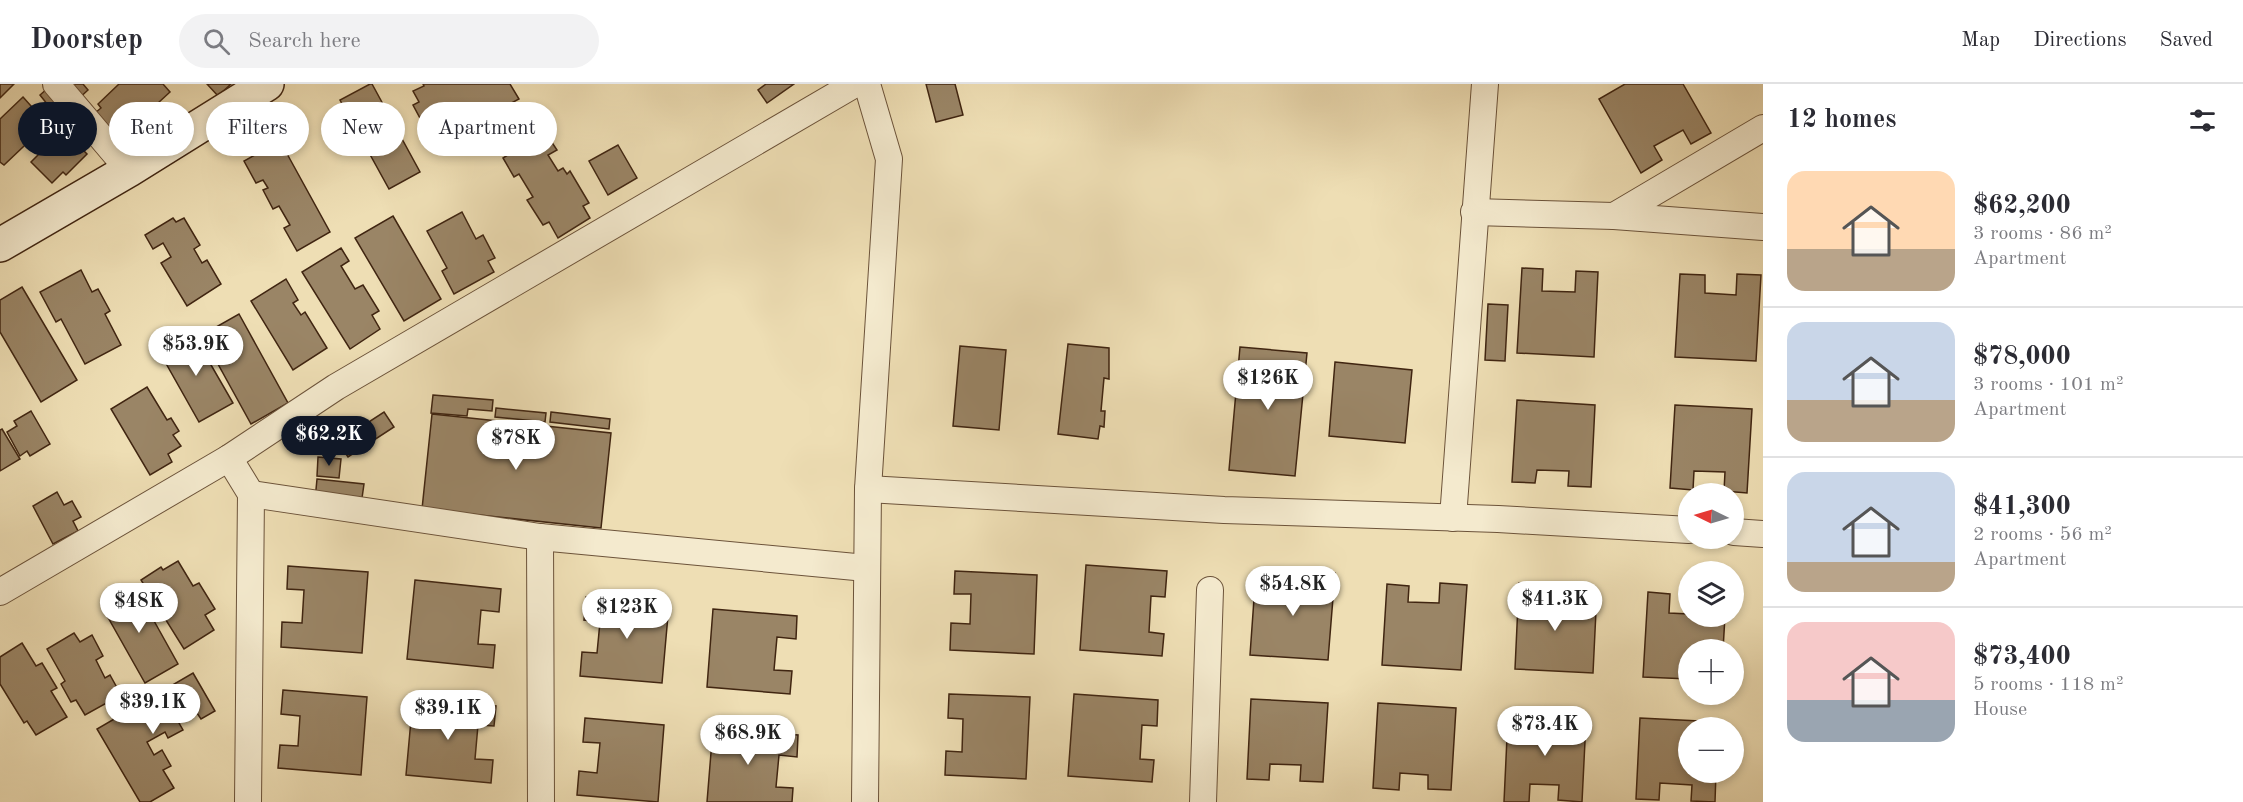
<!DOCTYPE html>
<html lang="en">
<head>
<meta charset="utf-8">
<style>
  body { margin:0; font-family:"Old Standard TT",serif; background:#f2f2f3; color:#2b2b33; height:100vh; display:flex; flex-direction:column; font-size:22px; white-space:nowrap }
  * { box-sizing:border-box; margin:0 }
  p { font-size:20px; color:#7c7c81 }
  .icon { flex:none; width:33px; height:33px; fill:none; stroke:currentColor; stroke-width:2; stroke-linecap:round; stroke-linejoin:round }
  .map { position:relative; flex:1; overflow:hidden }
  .side { display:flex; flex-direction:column; background:#fff; width:480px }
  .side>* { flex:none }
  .banner { position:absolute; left:18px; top:18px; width:570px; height:54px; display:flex; gap:12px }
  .needle { width:39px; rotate:275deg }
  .tools { position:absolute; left:1678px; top:399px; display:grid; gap:12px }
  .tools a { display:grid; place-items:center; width:66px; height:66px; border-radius:50%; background:#fff; box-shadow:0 3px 9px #0003; font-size:30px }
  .price { position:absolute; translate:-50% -51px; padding:0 14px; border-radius:21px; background:#fff; color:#222; font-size:20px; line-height:39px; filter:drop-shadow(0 2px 3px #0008) }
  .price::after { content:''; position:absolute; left:50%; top:36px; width:18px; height:14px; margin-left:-9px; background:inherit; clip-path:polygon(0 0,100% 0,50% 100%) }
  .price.selected { background:#111827; color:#fff }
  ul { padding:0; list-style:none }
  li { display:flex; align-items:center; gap:18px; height:150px; padding:0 24px }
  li+li { border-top:2px solid #e1e1e2 }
  li span { display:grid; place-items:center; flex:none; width:168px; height:120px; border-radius:18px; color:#555 }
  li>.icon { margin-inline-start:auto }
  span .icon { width:72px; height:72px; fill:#fffc; stroke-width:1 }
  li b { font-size:26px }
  h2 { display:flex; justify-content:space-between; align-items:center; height:72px; padding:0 24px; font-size:26px }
  .chip { padding:0 21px; border-radius:27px; background:#fff; box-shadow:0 3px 9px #0003; font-size:21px; line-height:54px }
  .chip.selected { background:#111827; color:#fff }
  header { display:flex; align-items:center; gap:36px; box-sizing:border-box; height:84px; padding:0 30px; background:#fff; border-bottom:2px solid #e1e1e2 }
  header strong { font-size:28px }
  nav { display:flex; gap:33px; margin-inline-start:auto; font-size:21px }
  .search { width:420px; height:54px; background:#f2f2f3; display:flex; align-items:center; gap:15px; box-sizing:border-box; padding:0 21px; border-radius:33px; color:#7c7c81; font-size:22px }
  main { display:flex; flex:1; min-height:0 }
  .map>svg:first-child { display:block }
  .building { fill:#9a8566; stroke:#402511; stroke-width:1.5 }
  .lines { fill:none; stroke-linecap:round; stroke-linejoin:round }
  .street-casing { stroke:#6c533a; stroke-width:28 }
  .secondary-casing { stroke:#402511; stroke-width:36 }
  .street { stroke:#f4eace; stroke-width:26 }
  .secondary { stroke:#f4eace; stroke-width:33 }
</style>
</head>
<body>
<header>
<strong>Doorstep</strong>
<div class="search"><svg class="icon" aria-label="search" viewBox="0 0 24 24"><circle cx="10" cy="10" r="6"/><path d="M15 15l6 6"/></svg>Search here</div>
<nav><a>Map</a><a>Directions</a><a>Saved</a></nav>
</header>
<main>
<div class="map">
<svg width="1763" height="718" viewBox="0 0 1763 718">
  <rect width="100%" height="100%" fill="#eedeb4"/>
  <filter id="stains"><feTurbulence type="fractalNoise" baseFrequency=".00333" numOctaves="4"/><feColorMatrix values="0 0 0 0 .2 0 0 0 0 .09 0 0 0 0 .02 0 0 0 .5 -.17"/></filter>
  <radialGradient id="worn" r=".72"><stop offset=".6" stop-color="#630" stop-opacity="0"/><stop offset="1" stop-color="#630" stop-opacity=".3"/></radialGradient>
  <g class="building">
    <path d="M0,0h14l-14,14z"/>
    <path d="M59,0h24l5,6 -13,12z"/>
    <path d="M119,0h44l7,8 -48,44 -5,-5 -9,8 -19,-21 12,-10 -3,-4z"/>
    <path d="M207,0h24l-13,12z"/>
    <path d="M370,0h2l48,88 -31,17 -49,-89z"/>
    <path d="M423,0h87l9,15 -69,37 -6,-12 -16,9 -15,-28 6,-3 -6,-11 11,-5z"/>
    <path d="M766,0h28l-27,19 -9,-13z"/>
    <path d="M926,0h29l8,31 -27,7z"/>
    <path d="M1625,0h58l28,49 -20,11 -8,-14 -29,16 8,14 -21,13 -42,-74z"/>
    <path d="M48,4l11,14 -8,7 -11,-14z"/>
    <path d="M23,13l16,18 -5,5 8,9 -38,36 -4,-3v-43z"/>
    <path d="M163,28l9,14 -41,29 -10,-15z"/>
    <path d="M63,46l24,24 -21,21 -3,-3 -11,11 -21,-21z"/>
    <path d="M545,48l12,18 -9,5 10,16 5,-3 4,6 3,-3 19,32 -6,3 7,12 -32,20 -9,-16 -6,3 -16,-25 6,-3 -14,-23 -5,3 -11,-19z"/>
    <path d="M280,57l50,91 -33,19 -13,-23 6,-3 -11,-19 -6,3 -10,-19 5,-2 -5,-8 -7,3 -12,-22z"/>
    <path d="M618,61l19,33 -29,17 -19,-34z"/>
    <path d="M462,128l14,27 7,-4 12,23 -7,3 6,11 -40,22 -12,-23 5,-3 -20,-37z"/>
    <path d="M393,132l48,83 -37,22 -49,-83z"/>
    <path d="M173,134l3,4 8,-4 16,27 -6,4 8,14 5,-3 14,24 -34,22 -26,-43 10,-6 -8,-14 -10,6 -8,-14z"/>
    <path d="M341,164l8,13 -8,5 14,23 8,-4 16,26 -7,4 8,14 -30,20 -48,-77z"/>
    <path d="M1522,184l21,1 -1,22 33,1 1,-21 22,1 -4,85 -77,-4z"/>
    <path d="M81,186l11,22 6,-3 12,22 -5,3 16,31 -36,19 -24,-45 -5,3 -16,-30z"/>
    <path d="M1680,190l25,1v18l31,2 1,-21 24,1 -5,86 -81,-4z"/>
    <path d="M286,195l12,21 -5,3 8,12 4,-3 22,36 -34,22 -42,-69z"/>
    <path d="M22,203l55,93 -36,22 -41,-70v-32z"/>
    <path d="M1488,220l20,1 -3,56 -20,-1z"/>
    <path d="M239,230l49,89 -37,21 -49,-89z"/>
    <path d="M192,248l41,71 -34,19 -40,-71z"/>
    <path d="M1068,260l41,4v31l-5,-1 -3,33h4l-1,16 -4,-1 -2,13 -40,-5z"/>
    <path d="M960,262l46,4 -7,80 -46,-4z"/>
    <path d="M1240,263l67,6 -12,123 -66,-6z"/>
    <path d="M1335,278l77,8 -7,73 -76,-7z"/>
    <path d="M147,303l20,33 4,-2 8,13 -6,4 8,11 -13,8 4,8 -22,13 -39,-66z"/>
    <path d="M433,311l60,5 -1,11 -24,-2 -1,7 -36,-3z"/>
    <path d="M1517,316l78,5 -4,82 -23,-1 1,-15 -32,-1 -2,13 -23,-1z"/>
    <path d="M1675,321l77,4 -5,84 -23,-2 1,-19 -31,-1 -1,19 -23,-2z"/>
    <path d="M496,324l50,5 -1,9 -50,-5z"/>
    <path d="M31,327l19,33 -20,12 -3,-5 -7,5 -13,-24 10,-6 -3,-5z"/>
    <path d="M384,328l10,15 -46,30 -10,-15z"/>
    <path d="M551,328l59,7 -1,10 -59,-7z"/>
    <path d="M432,330l179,19 -10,95 -179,-19z"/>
    <path d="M2,345l18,30 -20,12v-41z"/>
    <path d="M318,373l23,2 -2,19 -22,-2z"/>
    <path d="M317,395l47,5 -2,14 -47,2z"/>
    <path d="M57,408l7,13 8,-4 9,16 -8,4 5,10 -25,13 -20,-38z"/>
    <path d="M178,477l15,25 6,-3 16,26 -10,6 9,15 -30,19 -43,-69 20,-13 2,3z"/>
    <path d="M1086,481l81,6 -2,26 -14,-1 -2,36 15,2 -2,22 -82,-6z"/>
    <path d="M288,482l80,6 -6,81 -81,-6 1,-25 20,1 2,-33 -17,-1z"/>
    <path d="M955,487l82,4 -3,79 -84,-4 1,-27 19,1 1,-30h-17z"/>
    <path d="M1256,487l19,1 -1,15 31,2 2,-18 28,2 -7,87 -78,-5z"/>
    <path d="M415,496l86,9 -2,23 -18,-2 -3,34 17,1 -2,23 -86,-9z"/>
    <path d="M1440,499l27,2 -6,85 -79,-5 5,-81 22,2 -1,16 31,1z"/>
    <path d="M1519,499l25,2 -1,19 35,1 1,-16 18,1 -4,83 -78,-4z"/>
    <path d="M134,501l44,79 -33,19 -44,-78z"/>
    <path d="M1648,508l22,2 -1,19 20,1v2h36l-2,34h-34v29l-46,-2z"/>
    <path d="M586,513l83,7 -7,79 -82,-7 2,-24 15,1 3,-31 -16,-2z"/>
    <path d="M713,525l84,7 -1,23 -19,-2 -3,33 18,1 -2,23 -83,-7z"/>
    <path d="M74,549l6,9 12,-7 11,21 -7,4 9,18 5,-3 11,20 -36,20 -9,-15 -5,2 -10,-18 4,-3 -18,-32z"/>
    <path d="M22,559l14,23 6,-3 15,25 -6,3 16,26 -31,18 -9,-14 -3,2 -24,-39v-27z"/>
    <path d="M193,589l22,38 -14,8 -4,-6 -18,10 4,7 -15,8 -3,-6 -18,10 7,13 8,-5 9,16 -8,4 11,18 -24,14h-10l-43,-73z"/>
    <path d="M283,606l84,7 -6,78 -83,-7 2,-23 18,1 2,-30 -19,-2z"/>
    <path d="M949,610l81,3 -4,82 -81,-4 1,-24 16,1 1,-33 -15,-1z"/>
    <path d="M1074,610l84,6 -1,26 -15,-1 -2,34 14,1 -2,22 -84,-6z"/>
    <path d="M413,614l83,8 -2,20 -16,-1 -3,34 18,1 -2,23 -85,-8z"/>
    <path d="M1251,615l77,4 -5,79 -23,-1 1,-16 -31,-1 -1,16 -22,-1z"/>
    <path d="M1378,619l78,5 -5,82 -23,-1v-14l-28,-2 -1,17 -26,-2z"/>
    <path d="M1508,632l78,5 -4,81 -24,-2 1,-15 -29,-1 -1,18h-25z"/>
    <path d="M585,634l79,7 -6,77 -81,-7 2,-24 18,2 3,-30 -17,-1z"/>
    <path d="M1640,634l79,4 -1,6h-29v44h27l-1,30 -24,-1 1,-16 -32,-2 -1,17 -23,-1z"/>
    <path d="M713,644l85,7 -1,22 -18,-2 -3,32 17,1 -1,14h-85z"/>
  </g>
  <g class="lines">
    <defs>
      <g id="street">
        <path d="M56,0l73,86"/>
        <path d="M1474,128l140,4 149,11"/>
        <path d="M1614,132l149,-88"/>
        <path d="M229,374l22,36 -3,308"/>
        <path d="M868,405l356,21 274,9 191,11"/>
        <path d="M251,410l289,43 326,31"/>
        <path d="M1453,434l32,-434"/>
        <path d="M1734,448l29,2"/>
        <path d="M540,453l1,265"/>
        <path d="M0,508l229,-134 107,-71 519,-303"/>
        <path d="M865,718l3,-313 21,-330 -22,-75"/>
        <path d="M1203,718l7,-212"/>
      </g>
      <path id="secondary" d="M0,161l129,-75 138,-86"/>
    </defs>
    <use href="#street" class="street-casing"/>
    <use href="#secondary" class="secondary-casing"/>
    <use href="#street" class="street"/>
    <use href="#secondary" class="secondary"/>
  </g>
  <rect width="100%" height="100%" filter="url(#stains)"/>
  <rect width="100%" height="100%" fill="url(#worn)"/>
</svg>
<div class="tools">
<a><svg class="needle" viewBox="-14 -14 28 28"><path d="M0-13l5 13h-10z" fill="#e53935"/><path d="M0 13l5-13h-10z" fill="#7c7c81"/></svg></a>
<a><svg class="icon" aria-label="layers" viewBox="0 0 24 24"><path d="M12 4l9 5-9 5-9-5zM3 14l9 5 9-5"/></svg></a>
<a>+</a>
<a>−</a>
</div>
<b class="price" style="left:196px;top:293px">$53.9K</b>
<b class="price" style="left:1268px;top:327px">$126K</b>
<b class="price selected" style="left:329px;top:383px">$62.2K</b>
<b class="price" style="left:516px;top:387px">$78K</b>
<b class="price" style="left:1293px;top:533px">$54.8K</b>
<b class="price" style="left:1555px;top:548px">$41.3K</b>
<b class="price" style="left:139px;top:550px">$48K</b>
<b class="price" style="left:627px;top:556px">$123K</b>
<b class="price" style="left:153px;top:651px">$39.1K</b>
<b class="price" style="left:448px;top:657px">$39.1K</b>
<b class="price" style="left:1545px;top:673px">$73.4K</b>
<b class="price" style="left:748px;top:682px">$68.9K</b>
<div class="banner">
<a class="chip selected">Buy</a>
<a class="chip">Rent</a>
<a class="chip">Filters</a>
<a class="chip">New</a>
<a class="chip">Apartment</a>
</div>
</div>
<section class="side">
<h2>12 homes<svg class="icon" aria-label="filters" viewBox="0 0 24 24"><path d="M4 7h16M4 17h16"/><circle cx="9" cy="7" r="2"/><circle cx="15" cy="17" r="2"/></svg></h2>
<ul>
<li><span style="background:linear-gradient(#ffd9b3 65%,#b9a48a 0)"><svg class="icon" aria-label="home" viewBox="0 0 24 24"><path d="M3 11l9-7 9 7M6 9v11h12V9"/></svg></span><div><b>$62,200</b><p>3 rooms · 86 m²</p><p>Apartment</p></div></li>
<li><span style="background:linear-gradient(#c9d6e8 65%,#b9a48a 0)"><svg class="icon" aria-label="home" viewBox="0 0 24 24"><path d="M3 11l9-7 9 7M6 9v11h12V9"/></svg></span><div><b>$78,000</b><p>3 rooms · 101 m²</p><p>Apartment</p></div></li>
<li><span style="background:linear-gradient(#c9d6e8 75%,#b9a48a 0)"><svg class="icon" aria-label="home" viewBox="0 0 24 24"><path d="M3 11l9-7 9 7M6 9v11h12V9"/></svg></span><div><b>$41,300</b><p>2 rooms · 56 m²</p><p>Apartment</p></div></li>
<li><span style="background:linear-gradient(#f6c9c9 65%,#9aa5b1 0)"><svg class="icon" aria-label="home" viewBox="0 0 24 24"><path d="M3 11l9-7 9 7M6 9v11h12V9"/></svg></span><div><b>$73,400</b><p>5 rooms · 118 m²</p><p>House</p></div></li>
</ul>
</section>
</main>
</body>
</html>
